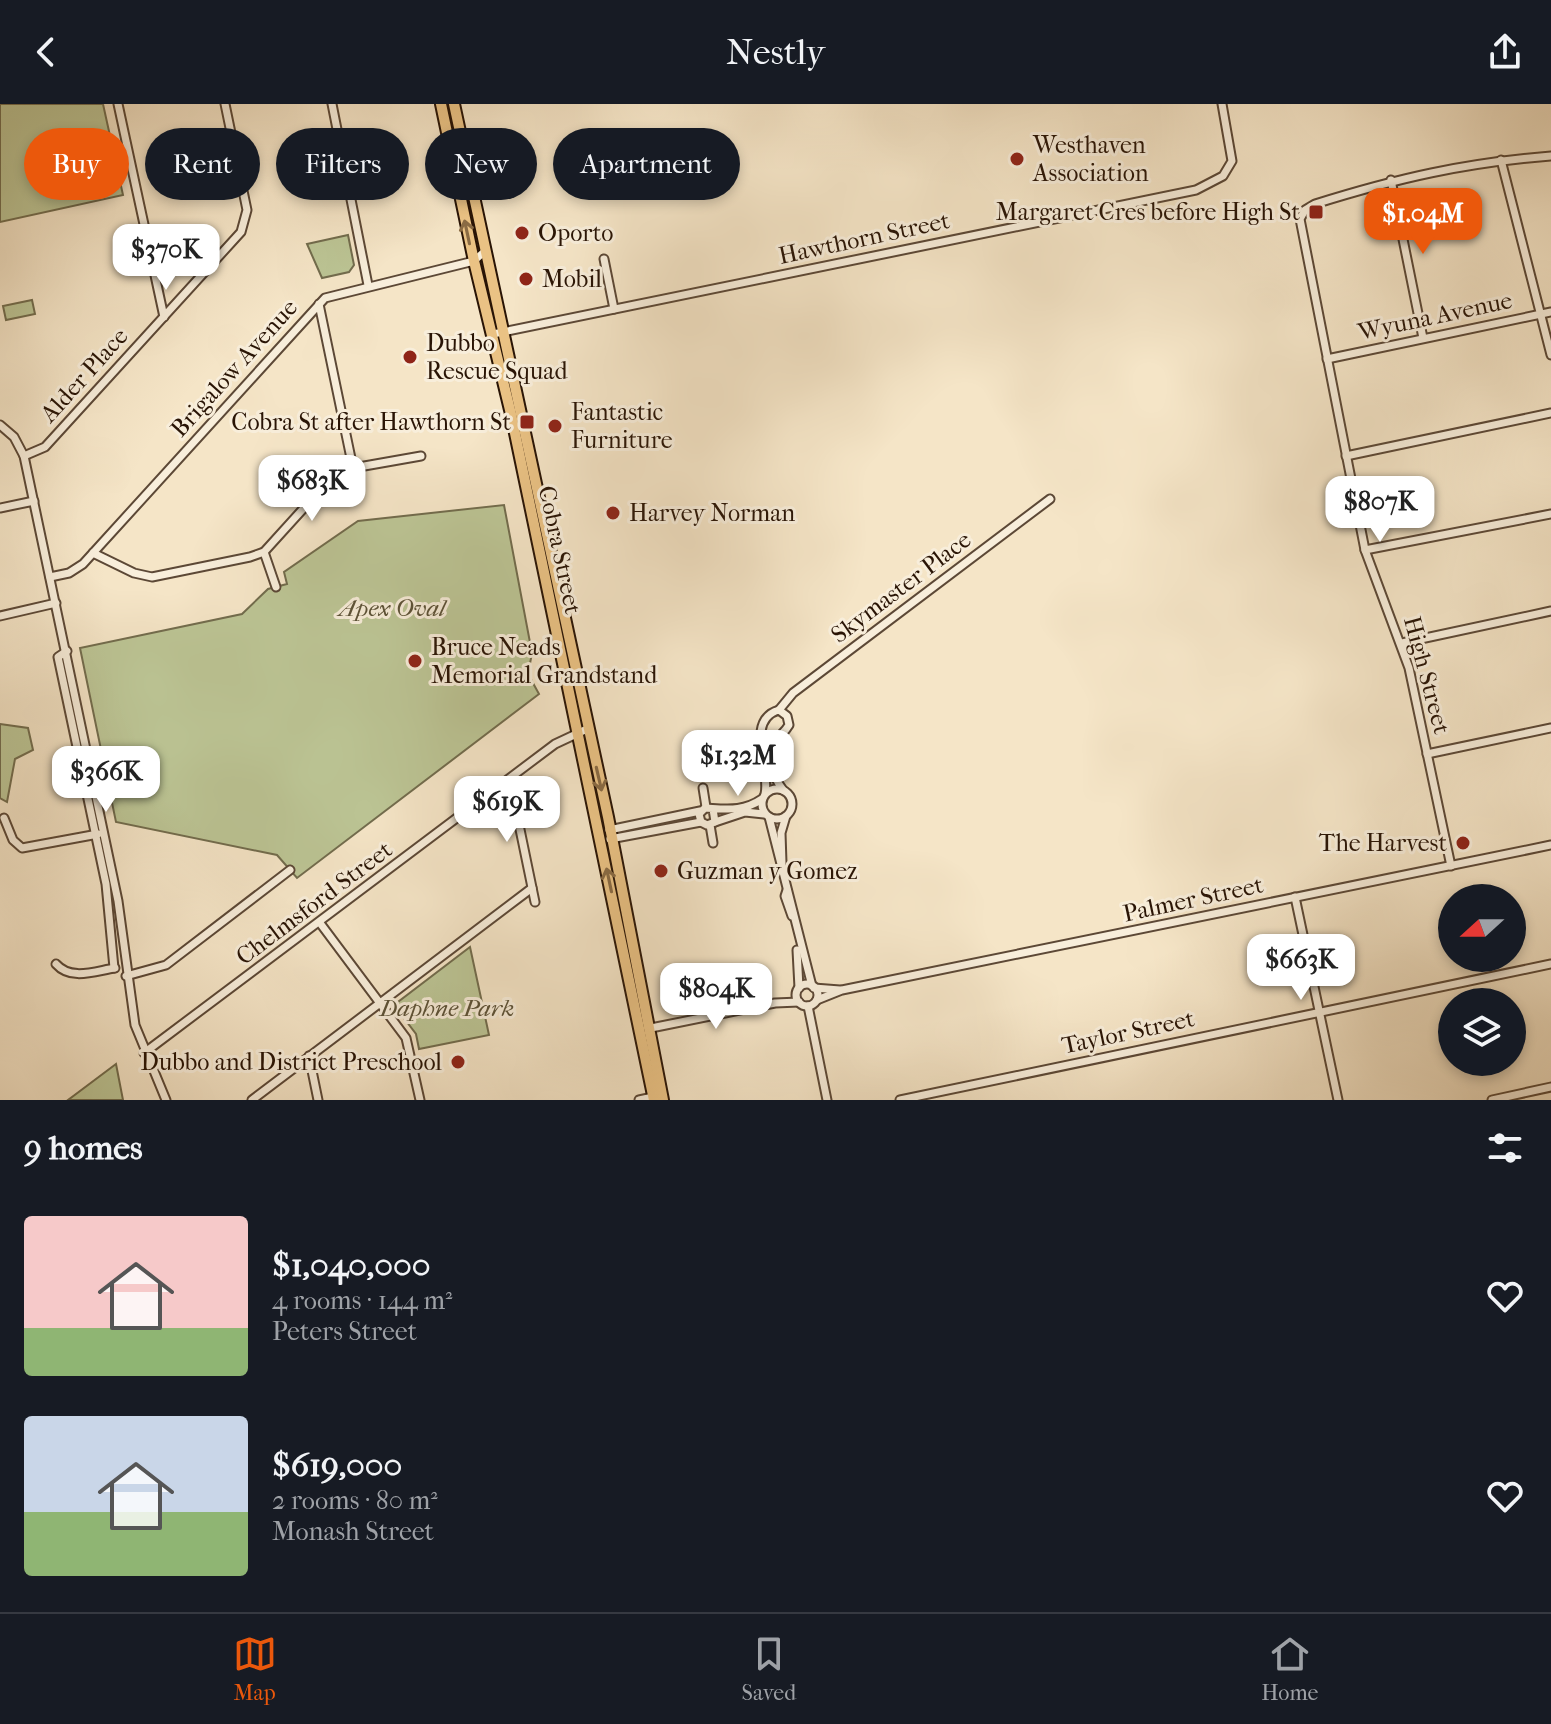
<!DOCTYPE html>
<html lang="en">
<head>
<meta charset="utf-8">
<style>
  body { margin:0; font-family:"IM FELL French Canon",serif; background:#242831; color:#f1f3f6; height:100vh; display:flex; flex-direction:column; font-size:30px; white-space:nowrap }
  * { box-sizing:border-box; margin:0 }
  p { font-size:26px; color:#9ea1a6 }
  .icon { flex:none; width:44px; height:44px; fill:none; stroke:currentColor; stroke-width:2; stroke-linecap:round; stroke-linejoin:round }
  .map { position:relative; height:996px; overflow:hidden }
  .side { display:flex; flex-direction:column; background:#171b24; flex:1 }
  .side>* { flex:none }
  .top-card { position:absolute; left:24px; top:24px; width:800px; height:72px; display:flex; gap:16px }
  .needle { width:52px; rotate:249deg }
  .buttons { position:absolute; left:1438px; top:780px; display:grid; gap:16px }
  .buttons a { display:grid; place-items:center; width:88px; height:88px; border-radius:50%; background:#171b24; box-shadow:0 4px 12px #0003; font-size:40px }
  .price { position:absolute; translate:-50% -68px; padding:0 18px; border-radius:16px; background:#fff; color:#222; font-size:26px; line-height:52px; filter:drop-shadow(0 2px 4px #0008) }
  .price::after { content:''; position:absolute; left:50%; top:48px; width:24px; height:18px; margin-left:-12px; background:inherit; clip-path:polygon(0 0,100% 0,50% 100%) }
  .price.on { background:#ea580c; color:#fff }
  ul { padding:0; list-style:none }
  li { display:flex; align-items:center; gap:24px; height:200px; padding:0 24px }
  li span { display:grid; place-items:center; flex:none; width:224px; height:160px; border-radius:8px; color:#555 }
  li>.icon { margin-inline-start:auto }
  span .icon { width:96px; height:96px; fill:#fffc; stroke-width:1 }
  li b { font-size:34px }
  h2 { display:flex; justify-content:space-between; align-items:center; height:96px; padding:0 24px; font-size:34px }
  .pill { padding:0 28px; border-radius:36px; background:#171b24; box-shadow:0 4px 12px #0003; font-size:28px; line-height:72px }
  .pill.on { background:#ea580c; color:#fff }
  header { display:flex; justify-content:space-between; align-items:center; height:104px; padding:0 24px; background:#171b24; font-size:36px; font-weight:600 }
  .tab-bar { display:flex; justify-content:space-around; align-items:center; height:112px; border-top:2px solid #363941; background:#171b24; font-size:22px; color:#9ea1a6 }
  .tab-bar a { display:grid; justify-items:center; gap:4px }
  .tab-bar .on { color:#ea580c }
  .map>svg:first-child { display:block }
  .green { fill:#bcc595; stroke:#726c4d; stroke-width:2 }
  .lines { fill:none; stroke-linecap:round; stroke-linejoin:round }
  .minor-casing { stroke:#5c4836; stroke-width:11 }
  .highway-casing { stroke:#291405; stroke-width:14 }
  .minor { stroke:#f8eedb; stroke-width:7 }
  .highway { stroke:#eac284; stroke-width:10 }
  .oneway { stroke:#8a6b44 }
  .poi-dot { fill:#8f2418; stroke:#f8eedb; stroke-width:3 }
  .labels { text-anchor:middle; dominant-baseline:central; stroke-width:6; stroke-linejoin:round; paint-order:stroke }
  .poi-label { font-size:24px; fill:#291405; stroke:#f8eedb; text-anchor:start }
  .street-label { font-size:24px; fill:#291405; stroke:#f8eedb }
  .park-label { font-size:24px; font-style:italic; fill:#5c5237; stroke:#f8eedb }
</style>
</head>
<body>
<header><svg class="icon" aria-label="back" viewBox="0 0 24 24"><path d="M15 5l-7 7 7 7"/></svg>Nestly<svg class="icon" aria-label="share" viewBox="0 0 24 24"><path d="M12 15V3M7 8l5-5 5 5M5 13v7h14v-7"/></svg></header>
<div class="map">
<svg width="1551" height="996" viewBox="0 0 1551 996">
  <rect width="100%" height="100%" fill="#f5e5c7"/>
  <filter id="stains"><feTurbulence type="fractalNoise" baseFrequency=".0025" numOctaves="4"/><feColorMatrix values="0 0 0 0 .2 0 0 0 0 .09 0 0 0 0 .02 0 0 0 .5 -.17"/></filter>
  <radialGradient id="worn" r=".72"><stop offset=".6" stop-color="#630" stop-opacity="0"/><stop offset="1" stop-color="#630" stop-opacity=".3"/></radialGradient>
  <g class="green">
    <path d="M0,0h103l20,91 -123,27z"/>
    <path d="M348,131l6,30 -5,7 -27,6 -15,-34z"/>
    <path d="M32,196l3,14 -29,6 -3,-14z"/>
    <path d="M504,401l28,148 -4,21 11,20 -242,184 -20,-23 -161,-33 -36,-174 162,-34 26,-25 19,-5 -3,-12 74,-51z"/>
    <path d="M0,620l28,4 5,22 -18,9 -8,43 -7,-4z"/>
    <path d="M470,843l19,88 -70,14 -3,-15 -22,-29z"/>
    <path d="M116,960l7,36h-55z"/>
  </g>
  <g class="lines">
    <defs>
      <g id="minor">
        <path d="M118,0l46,213"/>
        <path d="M332,0l36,181"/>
        <path d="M1501,56l50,195"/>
        <path d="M1391,76l32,158"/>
        <path d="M604,155l10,50"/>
        <path d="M493,230l703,-144 27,-14 9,-15 -10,-57"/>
        <path d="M1327,255l224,-47"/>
        <path d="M0,321l14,12 10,19 94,445 17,124 31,75"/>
        <path d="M24,352l21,-9 196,-215 6,-22 -22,-106"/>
        <path d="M1346,352l205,-43"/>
        <path d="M353,364l68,-12"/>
        <path d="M0,404l34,-7"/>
        <path d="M1365,446l186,-36"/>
        <path d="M264,448l12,35"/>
        <path d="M93,449l41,20 18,4 98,-20 14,-5 68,-75 21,-9 -34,-164"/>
        <path d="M50,473l19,-4 14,-9 242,-266 149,-37 11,-10"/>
        <path d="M0,512l56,-13"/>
        <path d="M1402,539l149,-32"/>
        <path d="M67,547l-9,6 48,227 8,84"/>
        <path d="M779,606l14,-17 257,-194"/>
        <path d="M1427,650l124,-26"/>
        <path d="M510,677l25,121"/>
        <path d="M703,684l3,19"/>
        <circle cx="777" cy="700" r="15"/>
        <path d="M765,690c6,-24 -21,-74 14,-84l8,6 2,9c-4,7 -8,9 -13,15 -12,14 -3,37 7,50"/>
        <path d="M713,705l2,13 -8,3 -6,-3 -2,-8 6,-6c21,1 38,4 57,-9"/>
        <path d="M769,713l43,169"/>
        <path d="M4,714l9,22 9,8 76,-14"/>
        <path d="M715,718l30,-10 19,2"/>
        <path d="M710,721l3,18"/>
        <path d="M609,726l91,-19"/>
        <path d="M610,735l91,-17"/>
        <path d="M782,759l-1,-30 5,-17"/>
        <path d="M1451,762l-42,-198 -44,-118 -65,-331 5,-9 10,-6c83,-26 149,-41 236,-48"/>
        <path d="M787,786l-2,6 7,20"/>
        <path d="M1295,793l43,203"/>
        <path d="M320,819l86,115 14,62"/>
        <path d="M797,846l2,38"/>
        <path d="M56,860c15,17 39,7 59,4"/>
        <path d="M126,872l40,-11 124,-95"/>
        <circle cx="807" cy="891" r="11"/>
        <path d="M814,884l26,2"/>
        <path d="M817,896l25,-10 709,-145"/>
        <path d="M808,902l19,94"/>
        <path d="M651,924l124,-25 24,-1"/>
        <path d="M144,949l411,-309 32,-15"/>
        <path d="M309,952l9,44"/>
        <path d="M252,996l280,-212"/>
        <path d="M639,996l14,-3"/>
        <path d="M900,996l651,-136"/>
        <path d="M1492,996l59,-13"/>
      </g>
      <g id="highway">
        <path d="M441,0l33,157 37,153 143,686"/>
        <path d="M454,0l154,713 55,283"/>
      </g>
    </defs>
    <use href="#minor" class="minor-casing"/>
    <use href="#highway" class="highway-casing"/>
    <use href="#minor" class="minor"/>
    <use href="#highway" class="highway"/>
  </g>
  <defs><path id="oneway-shaft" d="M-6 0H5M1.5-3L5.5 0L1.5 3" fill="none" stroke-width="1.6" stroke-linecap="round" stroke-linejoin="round" transform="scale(2)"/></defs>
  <g class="oneway">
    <use href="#oneway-shaft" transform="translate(467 128) rotate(-102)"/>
    <use href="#oneway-shaft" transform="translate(599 675) rotate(77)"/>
    <use href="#oneway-shaft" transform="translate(609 776) rotate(-102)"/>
  </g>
  <g class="poi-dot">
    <circle cx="1017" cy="55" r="8"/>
    <rect x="1308" y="100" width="16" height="16" rx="4"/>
    <circle cx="522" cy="129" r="8"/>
    <circle cx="526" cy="175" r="8"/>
    <circle cx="410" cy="253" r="8"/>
    <rect x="519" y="310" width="16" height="16" rx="4"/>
    <circle cx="555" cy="322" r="8"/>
    <circle cx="613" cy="409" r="8"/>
    <circle cx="415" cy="557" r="8"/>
    <circle cx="1463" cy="739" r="8"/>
    <circle cx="661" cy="767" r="8"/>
    <circle cx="458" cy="958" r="8"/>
  </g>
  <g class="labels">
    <g class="poi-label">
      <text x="1033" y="41">Westhaven<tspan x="1033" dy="28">Association</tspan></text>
      <text x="1300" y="108" text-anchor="end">Margaret Cres before High St</text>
      <text x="538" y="129">Oporto</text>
      <text x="542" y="175">Mobil</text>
      <text x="426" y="239">Dubbo<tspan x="426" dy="28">Rescue Squad</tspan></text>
      <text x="571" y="308">Fantastic<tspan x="571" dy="28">Furniture</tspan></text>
      <text x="511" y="318" text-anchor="end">Cobra St after Hawthorn St</text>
      <text x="629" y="409">Harvey Norman</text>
      <text x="431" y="543">Bruce Neads<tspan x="431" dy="28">Memorial Grandstand</tspan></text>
      <text x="1447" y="739" text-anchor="end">The Harvest</text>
      <text x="677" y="767">Guzman y Gomez</text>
      <text x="442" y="958" text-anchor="end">Dubbo and District Preschool</text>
    </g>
    <g class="street-label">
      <text transform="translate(864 134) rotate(-12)">Hawthorn Street</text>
      <text transform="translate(1435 212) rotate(-12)">Wyuna Avenue</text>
      <text transform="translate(234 264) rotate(-48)">Brigalow Avenue</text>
      <text transform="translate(84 271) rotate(-48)">Alder Place</text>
      <text transform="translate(560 446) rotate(78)">Cobra Street</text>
      <text transform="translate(901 483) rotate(-37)">Skymaster Place</text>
      <text transform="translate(1427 571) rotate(75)">High Street</text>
      <text transform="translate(1193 795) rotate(-12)">Palmer Street</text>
      <text transform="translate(314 799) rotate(-37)">Chelmsford Street</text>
      <text transform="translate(1128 928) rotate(-12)">Taylor Street</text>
    </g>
    <g class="park-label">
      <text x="392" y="504">Apex Oval</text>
      <text x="447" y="904">Daphne Park</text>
    </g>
  </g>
  <rect width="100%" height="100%" filter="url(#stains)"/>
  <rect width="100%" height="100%" fill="url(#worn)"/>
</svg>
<div class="buttons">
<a><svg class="needle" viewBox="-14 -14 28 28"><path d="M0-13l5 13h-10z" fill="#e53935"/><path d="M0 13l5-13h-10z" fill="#9ea1a6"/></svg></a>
<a><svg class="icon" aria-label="layers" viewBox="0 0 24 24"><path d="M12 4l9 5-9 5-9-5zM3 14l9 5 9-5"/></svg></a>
</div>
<b class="price on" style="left:1423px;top:152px">$1.04M</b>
<b class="price" style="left:166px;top:188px">$370K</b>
<b class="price" style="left:312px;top:419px">$683K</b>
<b class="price" style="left:1380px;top:440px">$807K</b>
<b class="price" style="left:738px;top:694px">$1.32M</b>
<b class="price" style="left:106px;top:710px">$366K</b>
<b class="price" style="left:507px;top:740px">$619K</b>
<b class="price" style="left:1301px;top:898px">$663K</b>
<b class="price" style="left:716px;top:927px">$804K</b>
<div class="top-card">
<a class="pill on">Buy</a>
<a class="pill">Rent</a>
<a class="pill">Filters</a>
<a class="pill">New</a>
<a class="pill">Apartment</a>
</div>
</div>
<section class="side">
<h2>9 homes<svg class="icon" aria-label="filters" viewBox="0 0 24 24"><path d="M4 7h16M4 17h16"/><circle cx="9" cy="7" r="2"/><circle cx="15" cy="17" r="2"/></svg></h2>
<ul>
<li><span style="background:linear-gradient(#f6c9c9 70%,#8fb573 0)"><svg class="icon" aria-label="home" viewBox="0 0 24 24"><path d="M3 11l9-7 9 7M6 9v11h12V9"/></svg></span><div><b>$1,040,000</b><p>4 rooms · 144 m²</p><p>Peters Street</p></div><svg class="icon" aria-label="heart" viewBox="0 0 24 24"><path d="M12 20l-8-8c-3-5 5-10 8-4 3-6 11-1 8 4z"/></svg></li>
<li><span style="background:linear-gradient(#c9d6e8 60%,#8fb573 0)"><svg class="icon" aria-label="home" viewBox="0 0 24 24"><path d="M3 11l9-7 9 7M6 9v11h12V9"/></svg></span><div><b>$619,000</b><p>2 rooms · 80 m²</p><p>Monash Street</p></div><svg class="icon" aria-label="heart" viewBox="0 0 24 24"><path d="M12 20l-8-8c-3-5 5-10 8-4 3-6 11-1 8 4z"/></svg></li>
</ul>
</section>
<nav class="tab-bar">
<a class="on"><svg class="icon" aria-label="map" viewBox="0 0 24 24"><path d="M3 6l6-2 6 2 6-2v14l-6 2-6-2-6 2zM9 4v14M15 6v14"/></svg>Map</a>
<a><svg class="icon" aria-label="saved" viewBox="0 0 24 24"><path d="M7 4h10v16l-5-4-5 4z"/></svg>Saved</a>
<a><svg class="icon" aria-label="home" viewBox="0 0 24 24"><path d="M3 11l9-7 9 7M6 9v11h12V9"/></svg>Home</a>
</nav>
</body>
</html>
